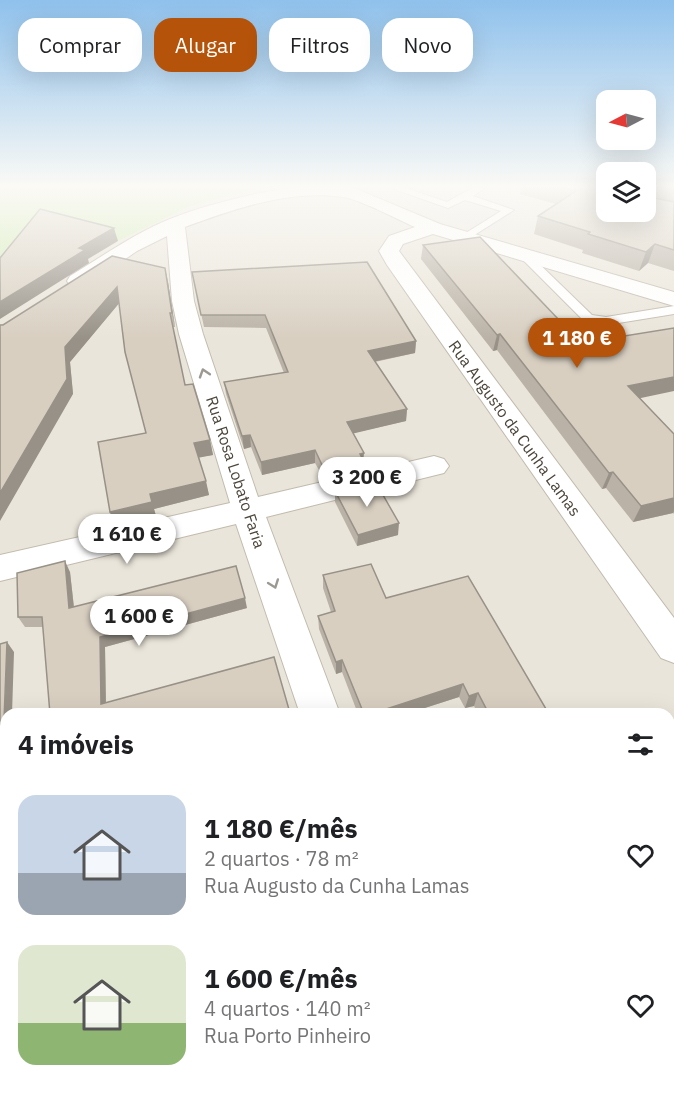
<!DOCTYPE html>
<html lang="pt">
<head>
<meta charset="utf-8">
<style>
  body { margin:0; font-family:"IBM Plex Sans",sans-serif; background:#f2f2f2; color:#202124; height:100vh; display:flex; flex-direction:column; font-size:22px; white-space:nowrap }
  * { box-sizing:border-box; margin:0 }
  p { font-size:20px; color:#757577 }
  .icon { flex:none; width:33px; height:33px; fill:none; stroke:currentColor; stroke-width:2; stroke-linecap:round; stroke-linejoin:round }
  .map { position:relative; flex:1; overflow:hidden }
  .panel { position:absolute; left:0px; top:708px; width:675px; height:386px; display:flex; flex-direction:column; background:#fff; border-radius:18px 18px 0 0; box-shadow:0 6px 24px #0002 }
  .panel>* { flex:none }
  .top-card { position:absolute; left:18px; top:18px; width:639px; height:54px; display:flex; gap:12px }
  .needle { width:39px; rotate:264deg }
  .controls { position:absolute; left:596px; top:90px; display:grid; gap:12px }
  .controls a { display:grid; place-items:center; width:60px; height:60px; border-radius:12px; background:#fff; box-shadow:0 6px 24px #0002; font-size:30px }
  .price { position:absolute; translate:-50% -51px; padding:0 14px; border-radius:21px; background:#fff; color:#222; font-size:20px; line-height:39px; filter:drop-shadow(0 2px 3px #0008) }
  .price::after { content:''; position:absolute; left:50%; top:36px; width:18px; height:14px; margin-left:-9px; background:inherit; clip-path:polygon(0 0,100% 0,50% 100%) }
  .price.active { background:#b45309; color:#fff }
  ul { padding:0; list-style:none }
  li { display:flex; align-items:center; gap:18px; height:150px; padding:0 18px }
  li span { display:grid; place-items:center; flex:none; width:168px; height:120px; border-radius:18px; color:#555 }
  li>.icon { margin-inline-start:auto }
  span .icon { width:72px; height:72px; fill:#fffc; stroke-width:1 }
  li b { font-size:26px }
  h2 { display:flex; justify-content:space-between; align-items:center; height:72px; padding:0 18px; font-size:26px }
  .pill { padding:0 21px; border-radius:18px; background:#fff; box-shadow:0 6px 24px #0002; font-size:21px; line-height:54px }
  .pill.active { background:#b45309; color:#fff }
  .map>svg:first-child { display:block }
  .residential { fill:#eae5da; fill-rule:evenodd }
  .green { fill:#d2eab5 }
  .parking { fill:#e5e3e0 }
  .lines { fill:none; stroke-linecap:round; stroke-linejoin:round }
  .service-casing { stroke:#c2bbae; stroke-width:2 }
  .minor-casing { stroke:#c2bbae; stroke-width:2 }
  .service { fill:#fff; fill-rule:evenodd }
  .minor { fill:#fff; fill-rule:evenodd }
  .wall { fill:#bab2a6 }
  .shaded-wall { fill:#979187 }
  .building { fill:#d8cfc1; stroke:#979187; stroke-width:1.5 }
  .oneway { stroke:#9c9892 }
  .labels { text-anchor:middle; dominant-baseline:central; stroke-width:4.5; stroke-linejoin:round; paint-order:stroke }
  .street-label { font-size:16px; fill:#4b4439; stroke:#fff }
</style>
</head>
<body>
<div class="map">
<svg width="674" height="1093" viewBox="0 0 674 1093">
  <rect width="100%" height="100%" fill="#f6f3ec"/>
  <path class="residential" d="M267,186h339v26h39l29,-26v907h-674v-809l118,-43 73,-35zM6,714h663v374h-663z"/>
  <path class="green" d="M0,186h267l-76,20 -73,35 -73,-20 -45,63z"/>
  <path class="parking" d="M357,186h161l-17,10 28,9 -42,27z"/>
  <g class="lines">
    <defs>
      <g id="service">
        <path d="M385,186h14l48,16 29,-16h12l-15,10 41,14 -49,31 -5,-3 1,-2 40,-25 -36,-11 -17,8z"/>
        <path d="M524,252l4,1 64,62 14,2 68,-11v8l-68,11 -22,-4 -66,-66z"/>
      </g>
      <g id="minor">
        <path d="M304,186l50,2 86,36 234,68v14l-241,-72 -30,10 -4,7 275,367v45l-13,-5 -274,-393 -8,-14 10,-15 26,-9c-19,-8 -53,-27 -72,-30 -53,-8 -109,12 -158,30l9,74 9,33 55,163 176,-41 10,3 5,7 -5,7 -178,44 74,197h-40l-64,-190 -236,57v-26l230,-52 -51,-169 -7,-33 -5,-65 -30,15 -51,35 -8,1 -8,-1 -3,-5 3,-5c33,-20 65,-43 100,-57 43,-17 88,-27 134,-33z"/>
        <path d="M426,1088h56l2,5h-56z"/>
      </g>
    </defs>
    <use href="#service" class="service-casing"/>
    <use href="#minor" class="minor-casing"/>
    <use href="#service" class="service"/>
    <use href="#minor" class="minor"/>
  </g>
  <g class="wall">
    <path d="M522,186h84v26h39v-26h29v85l-26,-8 -9,8 -57,-18 1,-3 -49,-16 4,-18 18,-12 -36,-10z"/>
    <path d="M423,245l158,98 59,55 34,36v80l-1,-1 -40,9 -27,-34 -4,1 -105,-139 -4,1 -72,-92z"/>
    <path d="M192,272l224,69 -1,12 -40,9 32,47 -1,12 -53,12 10,32 -1,1v5l-38,8 -9,-16 -53,12 -11,-28 -7,2 -18,-55 -2,-12 60,-9 -18,-45 -62,-1z"/>
    <path d="M168,282l7,45h-2l12,58 25,55 3,15 -14,2 10,38 -55,14 2,7 -41,10 -5,-14 36,-79 -27,-130 -49,59 3,32 -73,-69z"/>
    <path d="M335,491l63,44 -41,11 -22,-44z"/>
    <path d="M70,572l4,35 173,1 -142,39 1,56 184,11h-240l-7,-87h-18l-7,-10z"/>
    <path d="M323,575l63,23 163,116h-71l-4,-8 -9,2 -6,-11 -53,17h-48l-16,-42 -6,2 -17,-45 -1,-13 13,-4 -8,-24z"/>
    <path d="M500,1088h169l5,5h-172z"/>
  </g>
  <g class="shaded-wall">
    <path d="M114,228l4,13 -30,18 1,4 -89,56v-17l79,-54z"/>
    <path d="M655,244l-7,19 -9,8 7,-19z"/>
    <path d="M165,268l3,14 7,45 -3,-14z"/>
    <path d="M117,287l4,14 -51,61 3,32 -73,127v-28l65,-146z"/>
    <path d="M500,334l-3,16 -4,1 4,-16z"/>
    <path d="M416,341l-1,12 -48,10 1,-12z"/>
    <path d="M674,377v14l-52,11 6,-16z"/>
    <path d="M407,409l-1,12 -59,14v-13z"/>
    <path d="M250,435l1,12 -7,2 -2,-13z"/>
    <path d="M210,440l3,15 -16,3 -3,-15z"/>
    <path d="M315,450v13l-53,12 -1,-13z"/>
    <path d="M364,453l-1,12 -1,1v5l-38,8 -1,-12z"/>
    <path d="M613,472l-7,16 -4,1 7,-16z"/>
    <path d="M206,481l3,14 -55,14 2,7 -41,10 -5,-14 40,-18z"/>
    <path d="M674,498v13l-1,2 -40,9 8,-16z"/>
    <path d="M399,523l-1,12 -41,11 1,-11z"/>
    <path d="M65,561l5,11 5,46 -6,-10z"/>
    <path d="M245,598l2,10 -142,39 1,67 -5,-10 -1,-67z"/>
    <path d="M7,642l7,10 -2,62h-6v171l-6,-5v-54z"/>
    <path d="M342,660v12l-6,2v-12z"/>
    <path d="M463,684l-4,13 -53,17h-35z"/>
    <path d="M478,693l-4,13 -9,2 4,-12z"/>
    <path d="M65,1088h8l1,5h-9z"/>
    <path d="M187,1088h6l1,5h-6z"/>
  </g>
  <g class="building">
    <path d="M558,186h48v26h39v-16l29,6v48l-19,-6 -9,8 -58,-18 2,-2 -52,-16 38,-25z"/>
    <path d="M645,186h4v6l-4,1z"/>
    <path d="M40,209l74,19 -35,20 6,2 -85,52v-44z"/>
    <path d="M480,237l101,106 93,-15v49l-46,9 46,48v64l-33,8 -28,-34 -4,1 -109,-139 -3,1 -74,-90z"/>
    <path d="M112,256l53,12 7,45h-2l15,72 8,-1 17,56 -16,3 12,38 -56,13 2,8 -42,10 -12,-70 48,-9 -21,-81 -8,-65 -52,60 2,32 -67,114v-168h3z"/>
    <path d="M367,262l49,79 -48,10 39,58 -60,13 17,31 -4,1 2,4 -39,9 -8,-17 -54,12 -11,-27 -8,1 -18,-54 64,-10 -23,-57h-64l-9,-43z"/>
    <path d="M375,481l24,42 -41,12 -23,-44z"/>
    <path d="M65,561l4,47 167,-42 9,32 -145,39 1,67 173,-47 16,56 -240,1 -8,-97h-24l-1,-44z"/>
    <path d="M371,564l15,34 82,-22 81,138h-60l-11,-21 -9,3 -6,-12 -92,30h-7l-22,-54 -6,2 -18,-46 17,-5 -12,-36z"/>
    <path d="M7,642l-7,184v-182z"/>
    <path d="M6,877v211h59v5h-65v-215z"/>
    <path d="M669,953l5,9v131h-164l-2,-5h161z"/>
    <path d="M150,1088h37l1,5h-38z"/>
    <path d="M417,1090l1,3h-9z"/>
  </g>
  <defs><path id="oneway-chevron" d="M-2-3.5L2.5 0L-2 3.5" fill="none" stroke-width="1.6" stroke-linecap="round" stroke-linejoin="round" transform="scale(1.5)"/></defs>
  <g class="oneway">
    <use href="#oneway-chevron" transform="translate(204 373) rotate(-108)"/>
    <use href="#oneway-chevron" transform="translate(274 584) rotate(70)"/>
  </g>
  <linearGradient id="sky" x2="0" y2="1"><stop stop-color="#8fc1ec"/><stop offset="0.55" stop-color="#fbfaf6"/><stop offset="1" stop-color="#fbfaf6" stop-opacity="0"/></linearGradient>
  <rect width="674" height="339" fill="url(#sky)"/>
  <g class="labels">
    <g class="street-label">
      <text transform="translate(515 428) rotate(54)">Rua Augusto da Cunha Lamas</text>
      <text transform="translate(236 472) rotate(72)">Rua Rosa Lobato Faria</text>
    </g>
  </g>
</svg>
<div class="controls">
<a><svg class="needle" viewBox="-14 -14 28 28"><path d="M0-13l5 13h-10z" fill="#e53935"/><path d="M0 13l5-13h-10z" fill="#757577"/></svg></a>
<a><svg class="icon" aria-label="layers" viewBox="0 0 24 24"><path d="M12 4l9 5-9 5-9-5zM3 14l9 5 9-5"/></svg></a>
</div>
<b class="price active" style="left:577px;top:369px">1 180 €</b>
<b class="price" style="left:367px;top:508px">3 200 €</b>
<b class="price" style="left:127px;top:565px">1 610 €</b>
<b class="price" style="left:139px;top:647px">1 600 €</b>
<div class="top-card">
<a class="pill">Comprar</a>
<a class="pill active">Alugar</a>
<a class="pill">Filtros</a>
<a class="pill">Novo</a>
</div>
<section class="panel">
<h2>4 imóveis<svg class="icon" aria-label="filters" viewBox="0 0 24 24"><path d="M4 7h16M4 17h16"/><circle cx="9" cy="7" r="2"/><circle cx="15" cy="17" r="2"/></svg></h2>
<ul>
<li><span style="background:linear-gradient(#c9d6e8 65%,#9aa5b1 0)"><svg class="icon" aria-label="home" viewBox="0 0 24 24"><path d="M3 11l9-7 9 7M6 9v11h12V9"/></svg></span><div><b>1 180 €/mês</b><p>2 quartos · 78 m²</p><p>Rua Augusto da Cunha Lamas</p></div><svg class="icon" aria-label="heart" viewBox="0 0 24 24"><path d="M12 20l-8-8c-3-5 5-10 8-4 3-6 11-1 8 4z"/></svg></li>
<li><span style="background:linear-gradient(#dfe7d0 65%,#8fb573 0)"><svg class="icon" aria-label="home" viewBox="0 0 24 24"><path d="M3 11l9-7 9 7M6 9v11h12V9"/></svg></span><div><b>1 600 €/mês</b><p>4 quartos · 140 m²</p><p>Rua Porto Pinheiro</p></div><svg class="icon" aria-label="heart" viewBox="0 0 24 24"><path d="M12 20l-8-8c-3-5 5-10 8-4 3-6 11-1 8 4z"/></svg></li>
</ul>
</section>
</div>
</body>
</html>
